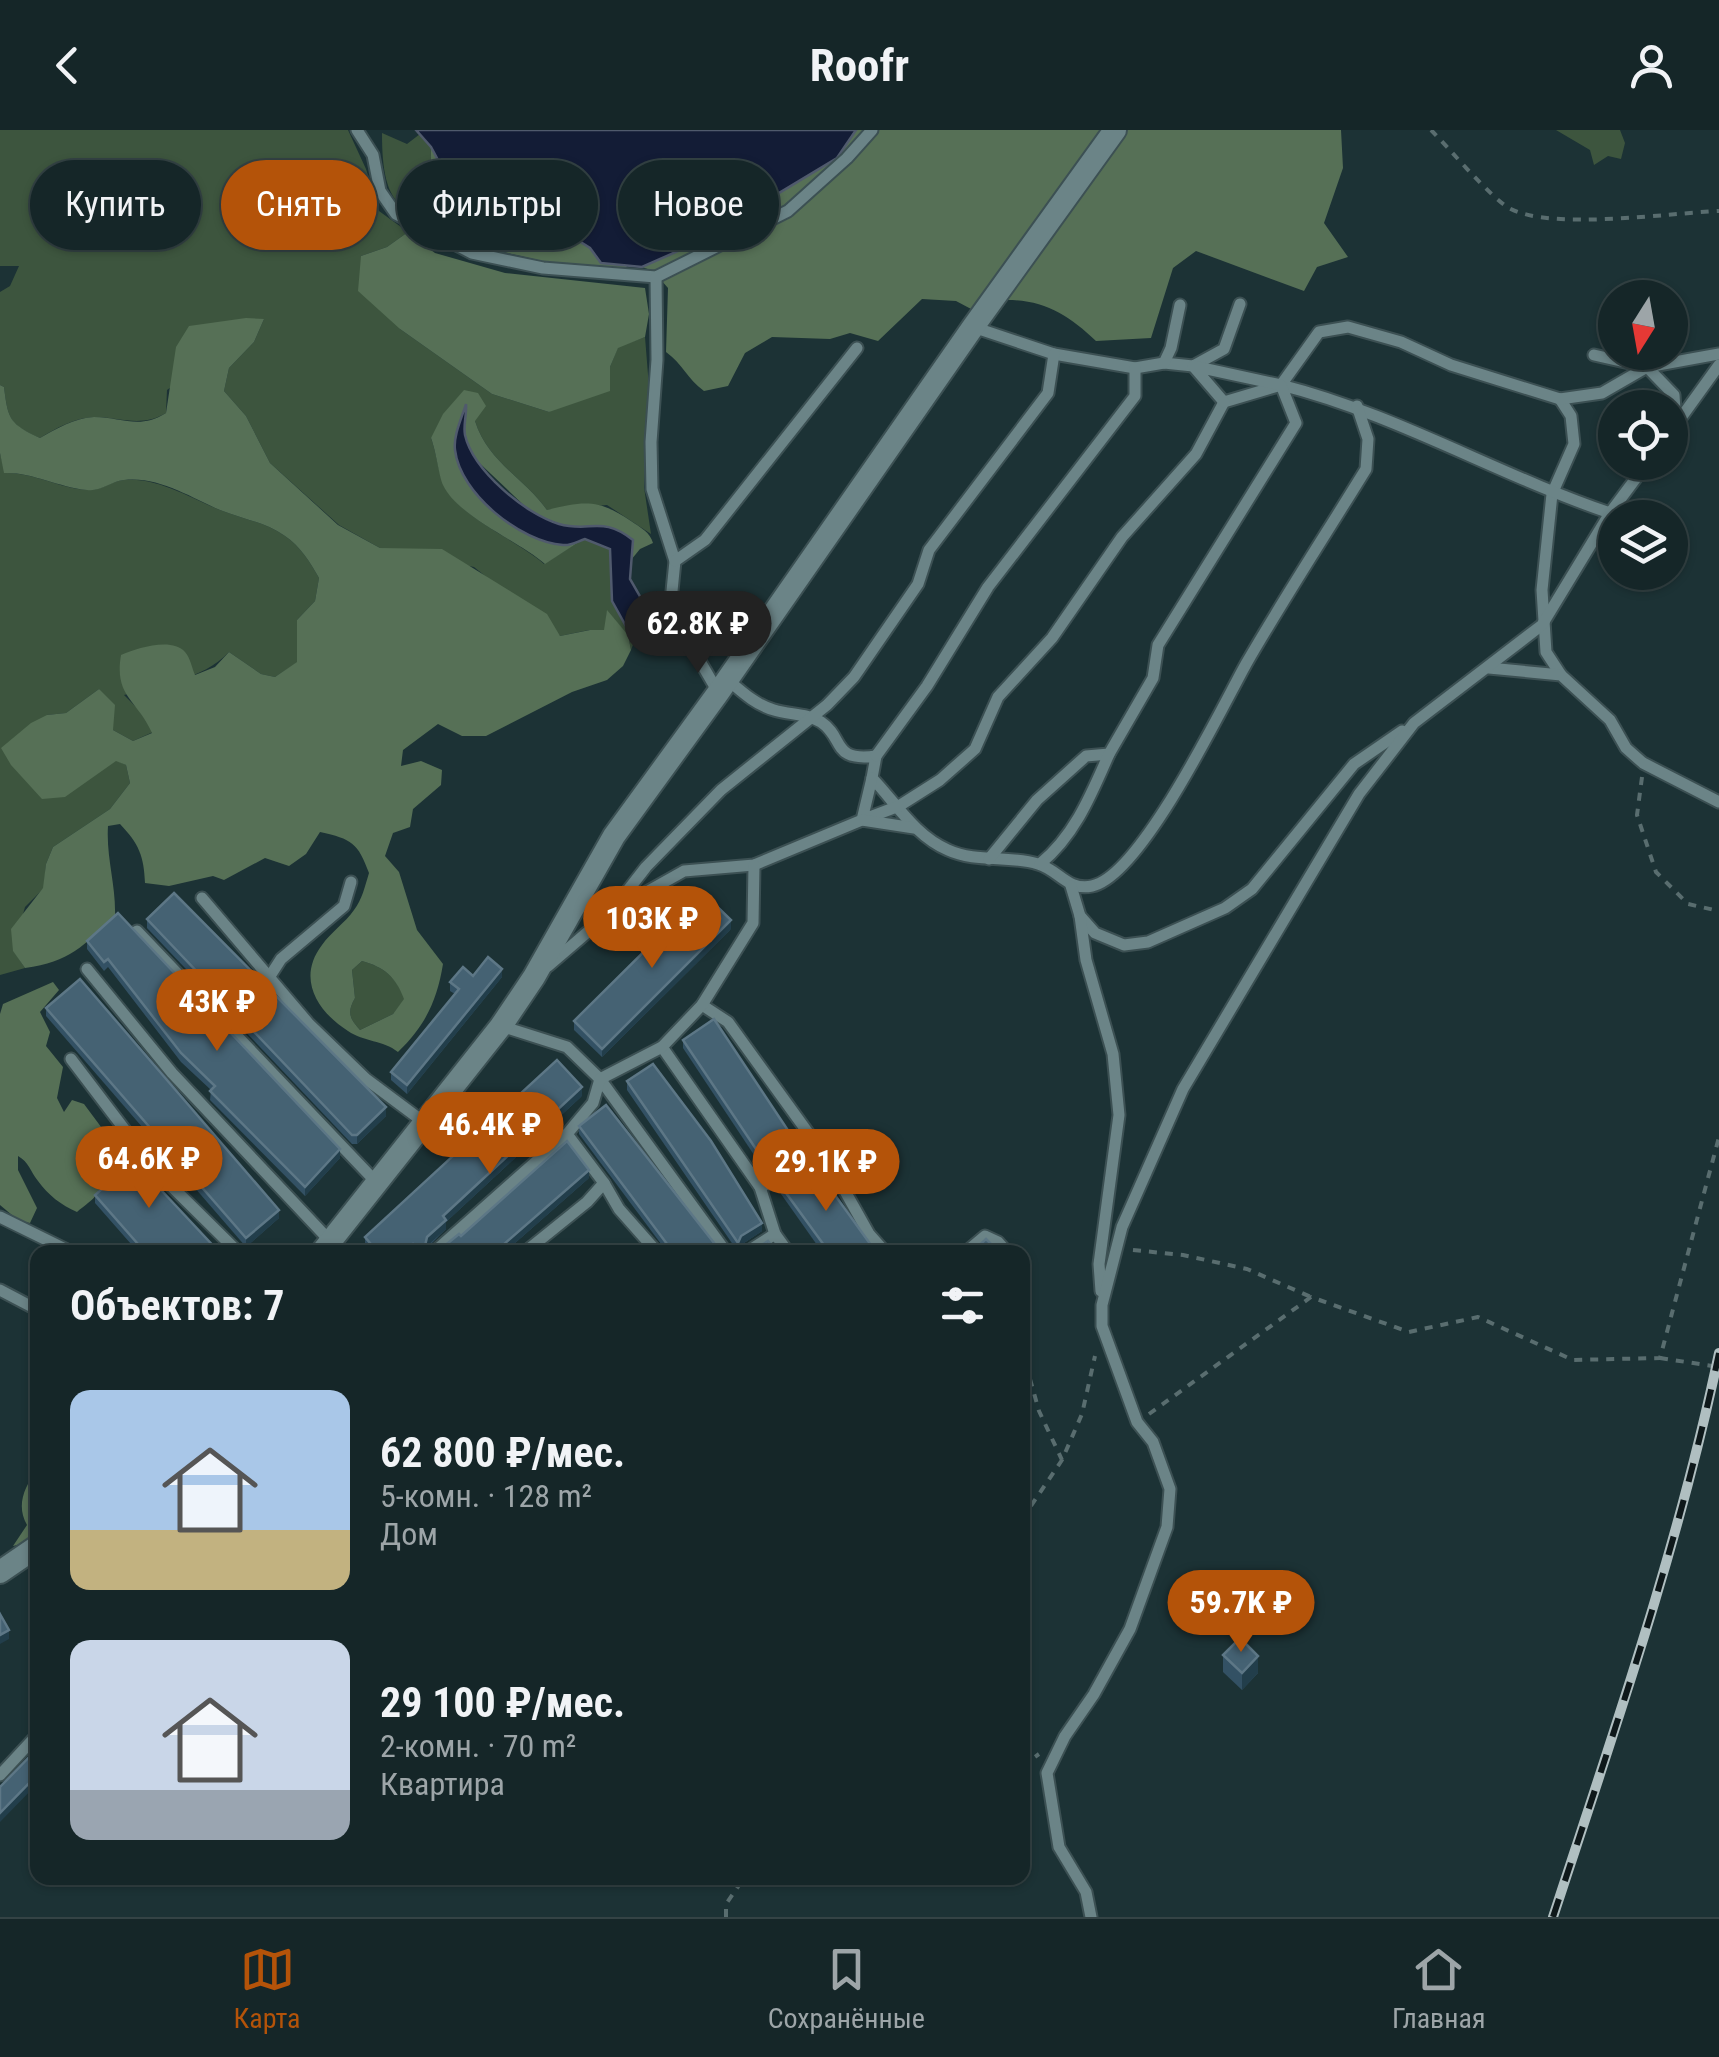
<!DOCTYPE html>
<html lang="ru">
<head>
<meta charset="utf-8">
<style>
  body { margin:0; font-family:"Roboto Condensed",sans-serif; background:#1e2e30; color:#f1f3f6; height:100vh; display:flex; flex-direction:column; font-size:38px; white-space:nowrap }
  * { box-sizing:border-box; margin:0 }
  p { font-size:32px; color:#9da5a8 }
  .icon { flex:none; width:55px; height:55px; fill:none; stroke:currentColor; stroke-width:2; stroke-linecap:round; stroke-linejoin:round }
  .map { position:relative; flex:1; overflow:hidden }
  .side { position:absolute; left:30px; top:1115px; width:1000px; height:640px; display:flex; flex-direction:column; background:#152628; border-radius:20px; box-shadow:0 2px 8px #0004,0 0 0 2px #344345 }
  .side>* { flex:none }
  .hud { position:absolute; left:30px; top:30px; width:1000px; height:90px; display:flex; gap:20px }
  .needle { width:65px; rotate:191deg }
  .tools { position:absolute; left:1598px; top:150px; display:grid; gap:20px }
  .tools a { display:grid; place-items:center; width:90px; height:90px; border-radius:50%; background:#152628; box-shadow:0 2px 8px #0004,0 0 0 2px #344345; font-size:50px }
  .price { position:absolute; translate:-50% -85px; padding:0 22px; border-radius:35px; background:#b45309; color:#fff; font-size:32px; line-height:65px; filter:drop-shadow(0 2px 5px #0008) }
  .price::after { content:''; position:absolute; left:50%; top:60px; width:30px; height:22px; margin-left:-15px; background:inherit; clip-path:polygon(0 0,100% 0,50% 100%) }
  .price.selected { background:#222; color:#fff }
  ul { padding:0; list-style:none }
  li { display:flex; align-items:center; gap:30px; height:250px; padding:0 40px }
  li span { display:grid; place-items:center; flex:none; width:280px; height:200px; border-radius:20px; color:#555 }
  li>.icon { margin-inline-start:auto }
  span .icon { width:120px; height:120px; fill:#fffc; stroke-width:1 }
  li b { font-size:42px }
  h2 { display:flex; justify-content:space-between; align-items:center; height:120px; padding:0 40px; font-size:42px }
  .pill { padding:0 35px; border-radius:45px; background:#152628; box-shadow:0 2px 8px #0004,0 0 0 2px #344345; font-size:35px; line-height:90px }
  .pill.selected { background:#b45309; color:#fff }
  header { display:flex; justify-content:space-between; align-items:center; height:130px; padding:0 40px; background:#152628; font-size:45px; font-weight:700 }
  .menu { display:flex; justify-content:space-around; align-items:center; height:140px; border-top:2px solid #344345; background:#152628; font-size:28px; color:#9da5a8 }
  .menu a { display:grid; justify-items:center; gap:5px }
  .menu .selected { color:#b45309 }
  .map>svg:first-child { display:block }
  .green { fill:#3d553e }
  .forest { fill:#567056; fill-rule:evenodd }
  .water { fill:#131c36; stroke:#505a6d; stroke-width:2.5 }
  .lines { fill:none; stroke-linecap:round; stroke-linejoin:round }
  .lane-casing { stroke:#3c5053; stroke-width:15 }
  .street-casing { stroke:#3c5053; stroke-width:26 }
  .path { stroke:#596d6f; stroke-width:4; stroke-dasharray:8 8; stroke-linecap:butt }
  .lane { stroke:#6b8487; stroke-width:11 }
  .street { stroke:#6b8487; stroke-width:22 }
  .rail-casing { stroke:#b0bfc1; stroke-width:10 }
  .rail { stroke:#0e181a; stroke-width:6; stroke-dasharray:19; stroke-linecap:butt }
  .wall { fill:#335164 }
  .shaded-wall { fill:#223e4b }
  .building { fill:#456273; stroke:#5d7786; stroke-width:2.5 }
</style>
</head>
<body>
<header><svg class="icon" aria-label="back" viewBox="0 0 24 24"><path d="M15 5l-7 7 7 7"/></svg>Roofr<svg class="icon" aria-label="person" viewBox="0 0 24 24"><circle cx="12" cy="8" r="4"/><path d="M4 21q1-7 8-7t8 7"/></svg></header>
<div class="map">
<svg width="1719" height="1787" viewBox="0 0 1719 1787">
  <rect width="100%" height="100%" fill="#1c3235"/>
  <g class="green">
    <path d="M0,0h348l18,39 13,42 29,21 -21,15 -26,9 39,73 92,65 57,18 61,-45 8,-20 27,-10 4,50 -5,100 7,47 -44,-29 -60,5c-23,-32 -59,-48 -72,-89l-44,17c5,14 8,36 13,47 14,32 75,56 100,79l41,-26 25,12 2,51 15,27 12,1 -8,21 -3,-15 -21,-23 -2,19 -16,-1 -29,6 -86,-69 -94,-19 -41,-23 -69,-62 -24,-47 -22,-25 5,-23 25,-26 10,-23 -97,71 -1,23c-25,15 -46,4 -72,4 -20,1 -38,11 -54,21 -30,-13 -32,-18 -36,-51l-4,-2v-93l10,-6 9,-20h-19z"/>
    <path d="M1556,0h64l5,13 -4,16 -13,-3 -14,9 -4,-15z"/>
    <path d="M382,3l25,11 13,-10 11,13 -1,58 34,38c-62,-34 -82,-31 -82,-110z"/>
    <path d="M0,323l5,20c28,-1 53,15 82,17 14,1 24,-9 37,-10 34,-3 66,18 96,30 22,9 45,12 65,26 15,10 25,26 34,42l-4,23 -18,19 1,42 -23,15 -14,-3 -32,-22c-27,28 -69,33 -105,43l18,18 11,19 -20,9 -20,-11 -14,-41 -33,24 -19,2 18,81 51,-36 10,5 4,18 -20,26 -57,38 -7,17 -2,24 -19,19 -12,43 12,18 -25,7z"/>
    <path d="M362,831c22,6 34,16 43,38l-12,15 -33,16c-11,-12 -13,-18 -5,-32l-3,-28z"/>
  </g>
  <g class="forest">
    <path d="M856,0h251l-134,180 -17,-9 -34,-2 -44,42 -28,-8 -20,6 -58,-2 -27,16 -17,33 -24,5c-17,-12 -21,-27 -38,-39l2,-64 -15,-17 -11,-4 54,-24 141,-85z"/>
    <path d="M1125,0h216l2,38 -19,55 24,34 -31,10 -13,24 -108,-40 -23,17 -22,70 -55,3c-27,-26 -53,-42 -92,-41z"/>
    <path d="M431,17l39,73 105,19 15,9 11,15 26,3 -3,5 -82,-10 -78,-18 -24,-18 -10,-20z"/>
    <path d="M408,102l27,21 70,20 140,15 4,26 -4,23 -27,11 -8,19v24l-61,21 -57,-18 -92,-65 -42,-38 3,-35 26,-9z"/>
    <path d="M246,188l18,1 -10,23 -25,26 -5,23 22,25 24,47 68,62 42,23 62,1 105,65 13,22 30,-6h14l3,-20 21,25 3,15 -8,16 -16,14 -35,12 -86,44h-24l-24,-12 -35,26 -2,16 20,-5 21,9 -1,15 -28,24 -3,18 -17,6 -8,23 14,16 18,58 26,34c-6,37 -18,62 -45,88 -15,-12 -34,-10 -50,-21 -30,-19 -52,-52 -26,-86 9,-13 23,-22 32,-35 8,-10 11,-24 15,-37 -11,-30 -17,-34 -49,-41l-14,22 -17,12 -24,-8 -41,22 -11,-4 -44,10 -24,-3c-1,-27 -6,-39 -25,-59l-12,2c-2,31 8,59 7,90 -32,30 -45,46 -90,52l-12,-17 -2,-22 32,-41 3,-24 7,-17 57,-38 20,-26 -4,-18 -10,-4 -51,36 -23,2 -31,-34 -10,-17 30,-25 16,-8 19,-2 33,-24 16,16 -2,25 20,11 19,-8c-15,-34 -38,-36 -31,-78 16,-7 51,-18 64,-3 5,5 7,16 10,23l20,-8 14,-15 32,22 14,3 22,-15v-42l18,-19 4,-23c-9,-16 -19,-32 -34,-42 -20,-14 -43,-17 -65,-26 -30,-13 -62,-34 -96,-30 -13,1 -23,12 -37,10 -29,-3 -55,-18 -83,-17l-4,-20v-68l4,2c4,33 6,37 36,51 16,-9 34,-20 54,-21 28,0 45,13 72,-4l10,-66 13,-21zM362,831c22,6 34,16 42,38l-11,15 -33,16c-11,-12 -13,-18 -5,-32l-3,-28z"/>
    <path d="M464,260l14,3 8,13 -11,15c13,41 49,57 72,89 38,-9 51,-11 84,11 10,7 19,11 22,22l-13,6 -9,11 2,-19 -71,-16 -31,-13 -59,-56 -9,-26 2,-23 -10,42c40,80 45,76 130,89l-40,26c-26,-23 -87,-47 -102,-79 -4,-9 -7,-34 -12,-47l12,-24z"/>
    <path d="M53,852l6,8 -19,22 10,20 -4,14 17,21 -6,31 7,14 8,-12 12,4 29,39 -16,26c8,25 -2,28 -20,43 -16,-7 -29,-17 -39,-31 -8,-10 -9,-19 -20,-25v14l19,38 -7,15 -11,-2 -19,-16v-191l3,-10z"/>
    <path d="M37,1340v63l-12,10 -12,3 14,-21c-11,-19 -3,-38 10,-55z"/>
  </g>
  <g class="water">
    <path d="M416,0h440l-19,28 -141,85 -54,24 -41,-4 -11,-15 -14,-9 -29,9 -77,-28 -39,-73z"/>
    <path d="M466,274c1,10 -3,21 -1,31 8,35 60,79 94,89 32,9 42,-9 74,16l-3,39 11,19 -2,31 -12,-1 -15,-27 -2,-52 -25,-10c-7,2 -14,7 -22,6 -42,-3 -103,-51 -108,-95 -2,-14 7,-33 11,-46z"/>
  </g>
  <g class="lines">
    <defs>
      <g id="lane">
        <path d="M357,0l16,25 7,36 16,23 76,39 71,15 113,9 132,-66 59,-53 25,-28"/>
        <path d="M656,147l1,83 -6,82 1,47 23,72 -3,30 4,29 42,72"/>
        <path d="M973,197l81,27 81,14 29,-5 29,3 31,-17 16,-45"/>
        <path d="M1594,225l53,12 72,-13"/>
        <path d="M1164,233l7,-15 9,-43"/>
        <path d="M1560,269l11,17 3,28 -22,50 -10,96 4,62 15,23"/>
        <path d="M1670,303l49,-68"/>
        <path d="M1610,383c-112,-38 -214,-99 -329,-128l38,-53 29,-5 53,15 50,23 109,34 42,-6 45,-26 27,28 2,30"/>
        <path d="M675,431l30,-21 152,-192"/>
        <path d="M1489,538l72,7 49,45 16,28 17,15 76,39"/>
        <path d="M728,550c14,12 28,25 46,30 16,5 33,3 47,12 24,16 10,40 55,34l-4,22c24,25 43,58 76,72 28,13 61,5 90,14 21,6 29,27 54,22 49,-10 129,-177 154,-222 38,-66 80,-130 120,-195l2,-30 -11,-33"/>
        <path d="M876,626l51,-70 61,-99 147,-191v-28"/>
        <path d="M872,648l-10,42 37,-14 41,-26 35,-31 23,-52 54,-59 70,-101 74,-83 28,-52 54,-16"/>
        <path d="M989,729l48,-59 49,-44 23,-2 44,-76 5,-33 138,-222 -15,-38 -88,-19 31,36"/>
        <path d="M1040,734c35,-29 51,-69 69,-110"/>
        <path d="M1071,756l9,30 15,17 29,12 24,-3 77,-34 27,-19 102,-125 48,-33"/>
        <path d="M202,768l107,126 57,55 59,44"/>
        <path d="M611,782l35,-45 75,-77 106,-85 27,-28 64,-93 11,-34 119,-157 6,-39"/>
        <path d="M1080,786l6,44 27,94 6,61 -20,149 2,27"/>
        <path d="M137,801l240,252"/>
        <path d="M548,836l63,-54 73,-41 70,-6 108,-45 52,8"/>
        <path d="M87,839l85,104 159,169"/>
        <path d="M270,846l11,-17 63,-53 7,-24"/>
        <path d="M702,875l26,17 99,137 42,75 16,18"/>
        <path d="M501,896l66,21 33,32 126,173"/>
        <path d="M662,917l98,140 15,47"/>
        <path d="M71,929l86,113 81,80"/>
        <path d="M604,1053l15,26 38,43"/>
        <path d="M760,1057l67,-28"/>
        <path d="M0,1087l71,35"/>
        <path d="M434,1122l133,-118 26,-31 7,-24 62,-32 40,-42 51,-82 1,-58"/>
        <path d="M525,1122l62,-50 17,-19 -37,-49"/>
        <path d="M747,1122l28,-18 13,18"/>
        <path d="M966,1122l19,-16 13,6 9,10"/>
        <path d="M0,1160l38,20"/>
        <path d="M1022,1176v9"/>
        <path d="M0,1645l38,-41"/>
        <path d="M1091,1787l-5,-25 -27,-45 -12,-74 18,-37 29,-42 36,-65 37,-102 3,-38 -17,-47 -16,-20 -35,-96v-21l20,-78 61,-138 176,-295 55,-71 128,-98 68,-112 38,-51"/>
      </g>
      <g id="street">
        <path d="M322,1122l179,-226 33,-49 80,-141 104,-143 255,-366 142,-197"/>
        <path d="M0,1442l38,-26"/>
      </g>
    </defs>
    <use href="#lane" class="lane-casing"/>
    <use href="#street" class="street-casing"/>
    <g class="path">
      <path d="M1431,0c18,18 59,67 78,78 41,23 160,5 210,3"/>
      <path d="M1642,647l-5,38 19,57 32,32 31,7"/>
      <path d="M1133,1120l50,5 64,14 64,28"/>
      <path d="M1660,1228l59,9"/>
      <path d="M1022,1235l8,14 9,32 23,49"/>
      <path d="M1149,1284l162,-117 98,35 69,-15 95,43 87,-2 59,-221"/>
      <path d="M1022,1389l40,-59 20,-46 13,-58"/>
      <path d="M1022,1636l17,-12"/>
      <path d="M726,1787v-13l18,-26"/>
    </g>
    <use href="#lane" class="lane"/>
    <use href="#street" class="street"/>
    <defs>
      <path id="rail" d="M1553,1787c61,-186 126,-372 166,-564"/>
    </defs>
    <use href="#rail" class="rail-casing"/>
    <use href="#rail" class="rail"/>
  </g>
  <g class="wall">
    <path d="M147,789l239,197 -29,28h-5l-205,-216z"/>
    <path d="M731,799l-129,128 -28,-27v-9z"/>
    <path d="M87,811l253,217 -35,38 -95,-96 1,-10 -30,-28 -73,-95 -4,4 -17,-22z"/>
    <path d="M473,846l29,1 -95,117 -16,-14v-8l64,-78 -5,-3v-9z"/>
    <path d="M46,878l233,210 -33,29 -200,-231z"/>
    <path d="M683,910l110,106 -31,21 -79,-119z"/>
    <path d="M627,951l135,150 -21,14 -3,7 -111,-162z"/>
    <path d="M582,966l-136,126v7l-19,19 3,4h7l24,-16 128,-58 -84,74h-134l-6,-6v-9z"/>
    <path d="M579,996l139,126h-51l-88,-118z"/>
    <path d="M107,1027l112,95h-81l-43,-49v-8l22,-19 -10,-11z"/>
    <path d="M781,1056l95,66h-54l-41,-58z"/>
    <path d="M1223,1525l35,18 -16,17 -19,-18z"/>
  </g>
  <g class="shaded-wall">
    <path d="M731,790v9l-129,128v-8z"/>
    <path d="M502,839v8l-95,117v-9z"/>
    <path d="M582,957v9l-136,126v7l-19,17 -2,6 2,-15 16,-21z"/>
    <path d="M386,977v9l-29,28v-9z"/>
    <path d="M793,1008v8l-31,21v-9z"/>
    <path d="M340,1019v9l-35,38v-9z"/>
    <path d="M589,1040v8l-84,74h-10z"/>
    <path d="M279,1080v8l-33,29v-9z"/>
    <path d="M762,1093v8l-21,14 -3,7v-9l3,-7z"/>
    <path d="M413,1114v8h-10z"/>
    <path d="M9,1500v9l-9,5v-9z"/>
    <path d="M1258,1526v17l-16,17v-17z"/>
    <path d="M38,1644v9l-38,39v-9z"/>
  </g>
  <g class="building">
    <path d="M174,763l212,214 -29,28h-5l-205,-216z"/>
    <path d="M703,763l28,27 -129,129 -28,-28z"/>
    <path d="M118,783l222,236 -35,38 -95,-96 5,-5 -34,-33 -73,-94 -4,3 -17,-21z"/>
    <path d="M488,827l14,12 -95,116 -16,-13 68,-83 -9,-7 13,-15 10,9z"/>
    <path d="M80,849l199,231 -33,28 -200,-230z"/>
    <path d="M714,889l79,119 -31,20 -79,-118z"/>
    <path d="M557,930l25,27 -139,129 3,4 -19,17 -2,9 5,6h7l22,-18 2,2 106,-95 22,29 -94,82h-74l-8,-8 -10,8h-32l4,-3 -10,-12z"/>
    <path d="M653,934l58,77 51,82 -21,13 -3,7 -111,-162z"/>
    <path d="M606,975l112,143 -6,4h-39l-94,-126z"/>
    <path d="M119,1015l100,107h-74l-50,-57 26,-23 -14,-15z"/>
    <path d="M814,1036l62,86h-47l-48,-66z"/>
    <path d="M986,1109l13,13h-27z"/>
    <path d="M768,1111l9,11h-33h7z"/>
    <path d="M0,1484l9,16 -9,5z"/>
    <path d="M1240,1508l18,18 -16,17 -19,-18z"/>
    <path d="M38,1618v26l-38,39v-26z"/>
  </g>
</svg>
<div class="tools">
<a><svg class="needle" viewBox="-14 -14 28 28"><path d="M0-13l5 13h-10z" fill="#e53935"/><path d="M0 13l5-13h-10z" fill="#9da5a8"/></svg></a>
<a><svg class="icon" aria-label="locate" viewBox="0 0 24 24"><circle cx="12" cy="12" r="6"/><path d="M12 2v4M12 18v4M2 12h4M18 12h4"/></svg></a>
<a><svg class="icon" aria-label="layers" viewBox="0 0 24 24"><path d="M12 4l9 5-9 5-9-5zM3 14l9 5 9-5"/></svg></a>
</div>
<b class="price selected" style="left:698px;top:546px">62.8K ₽</b>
<b class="price" style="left:652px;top:841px">103K ₽</b>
<b class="price" style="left:217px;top:924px">43K ₽</b>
<b class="price" style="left:490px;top:1047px">46.4K ₽</b>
<b class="price" style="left:149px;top:1081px">64.6K ₽</b>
<b class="price" style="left:826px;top:1084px">29.1K ₽</b>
<b class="price" style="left:1241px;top:1525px">59.7K ₽</b>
<div class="hud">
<a class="pill">Купить</a>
<a class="pill selected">Снять</a>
<a class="pill">Фильтры</a>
<a class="pill">Новое</a>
</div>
<section class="side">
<h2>Объектов: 7<svg class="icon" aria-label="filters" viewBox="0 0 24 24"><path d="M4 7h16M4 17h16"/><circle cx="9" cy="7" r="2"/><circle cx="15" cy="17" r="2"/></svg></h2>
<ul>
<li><span style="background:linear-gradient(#a9c7e8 70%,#c2b280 0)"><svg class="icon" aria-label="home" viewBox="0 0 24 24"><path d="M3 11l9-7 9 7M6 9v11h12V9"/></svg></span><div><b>62 800 ₽/мес.</b><p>5-комн. · 128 m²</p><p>Дом</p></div></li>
<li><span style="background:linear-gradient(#c9d6e8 75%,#9aa5b1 0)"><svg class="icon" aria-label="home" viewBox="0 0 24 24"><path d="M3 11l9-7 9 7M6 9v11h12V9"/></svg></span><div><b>29 100 ₽/мес.</b><p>2-комн. · 70 m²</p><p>Квартира</p></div></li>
</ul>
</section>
</div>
<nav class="menu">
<a class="selected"><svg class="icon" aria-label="map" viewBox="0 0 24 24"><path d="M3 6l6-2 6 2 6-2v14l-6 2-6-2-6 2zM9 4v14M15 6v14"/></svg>Карта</a>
<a><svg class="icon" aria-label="saved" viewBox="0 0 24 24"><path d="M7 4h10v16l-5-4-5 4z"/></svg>Сохранённые</a>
<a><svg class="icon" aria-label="home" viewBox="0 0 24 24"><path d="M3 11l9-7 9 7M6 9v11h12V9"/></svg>Главная</a>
</nav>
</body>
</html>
